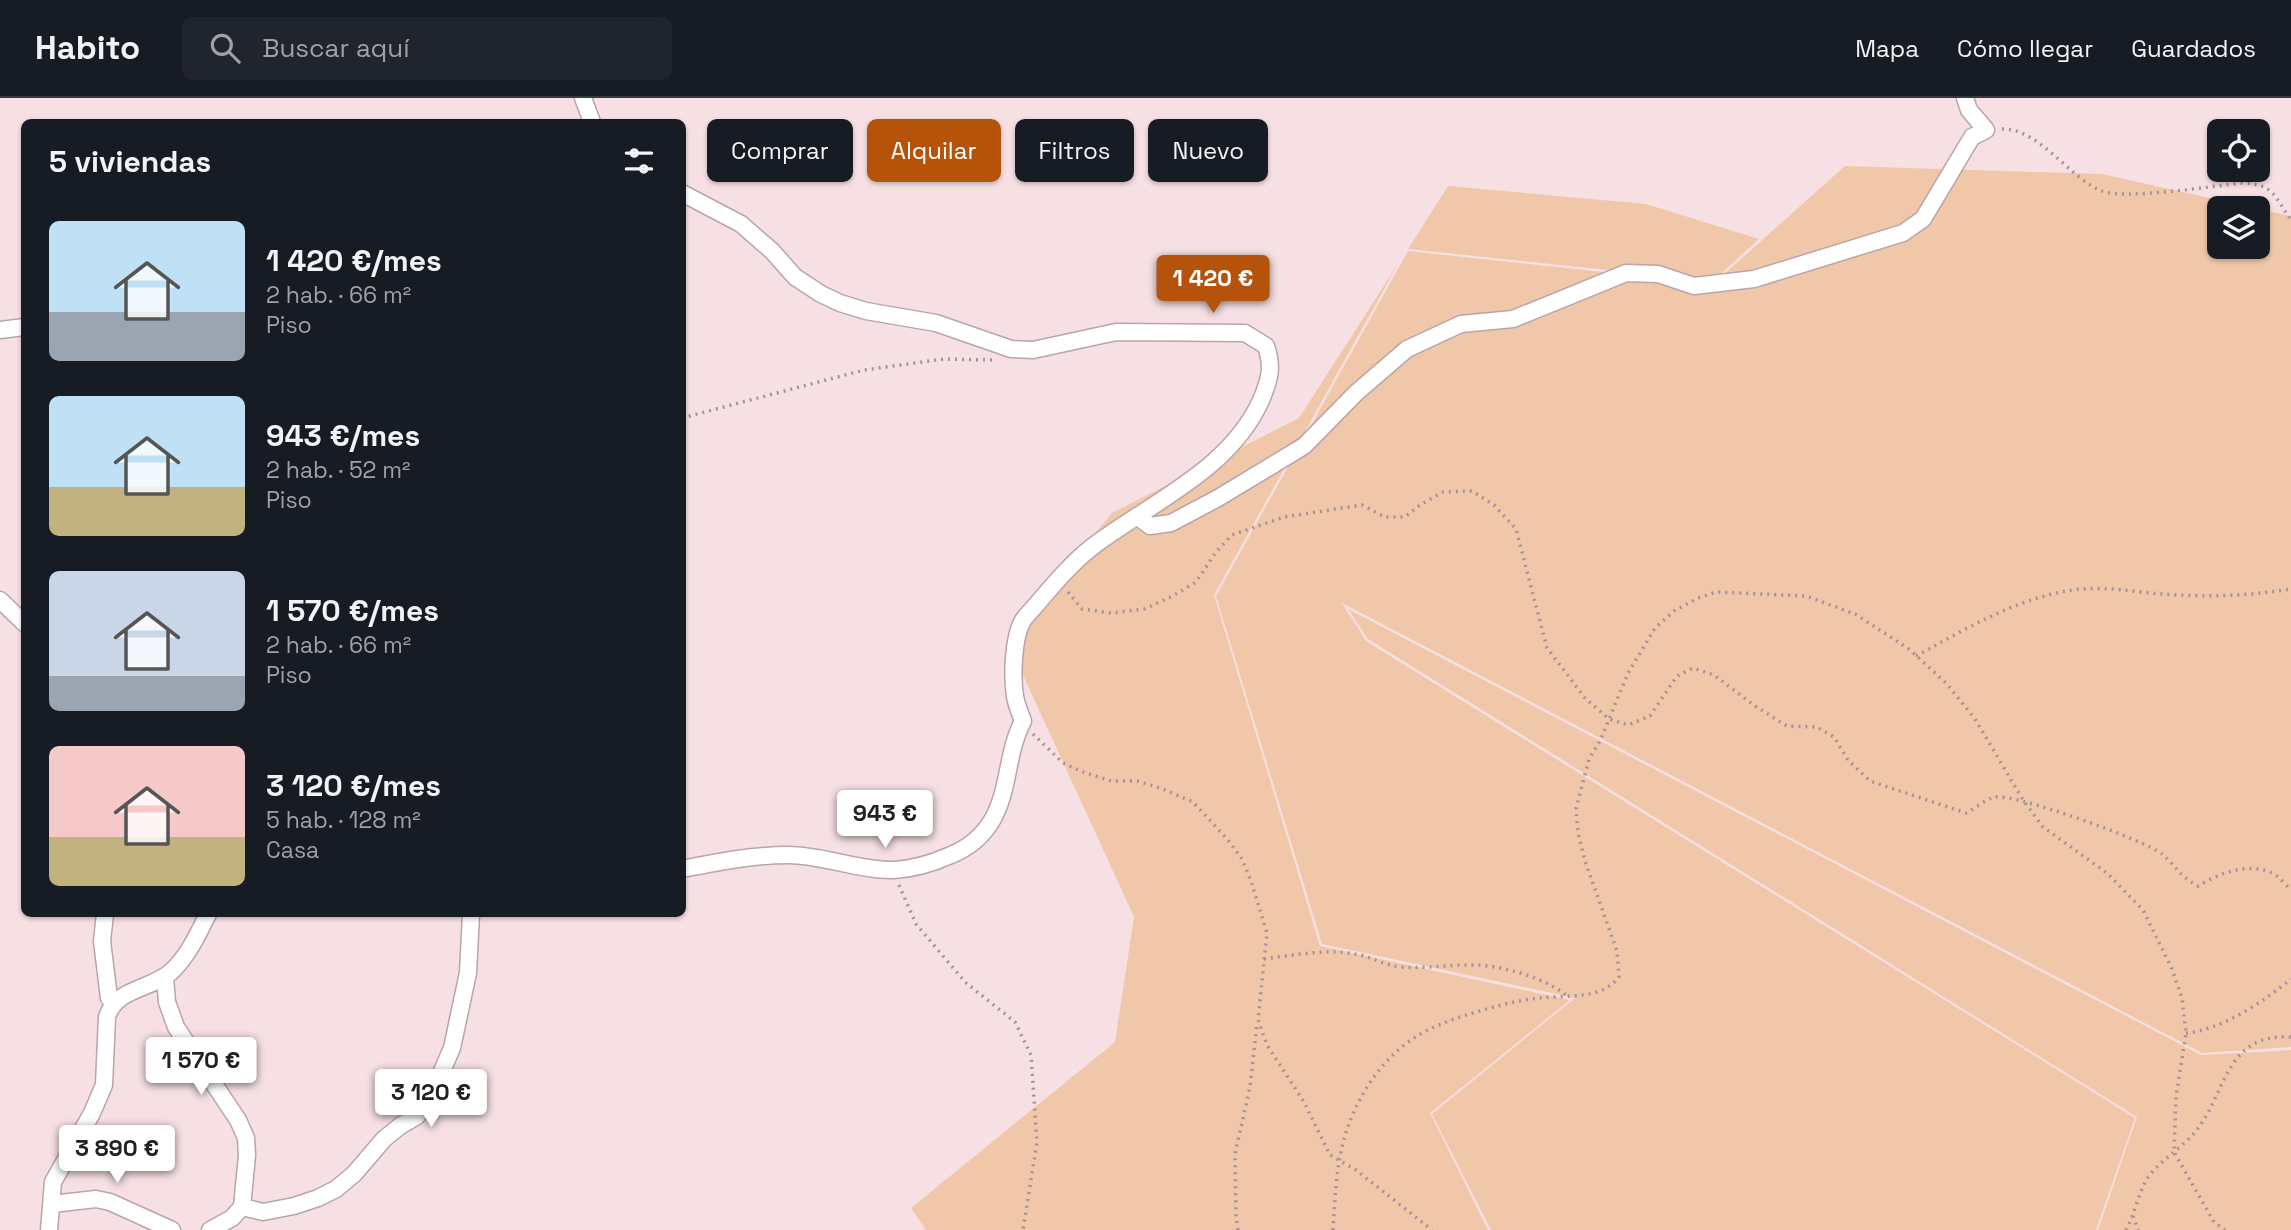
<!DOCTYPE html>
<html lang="es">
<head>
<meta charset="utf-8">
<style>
  body { margin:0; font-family:"Space Grotesk",sans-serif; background:#20242c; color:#f1f3f6; height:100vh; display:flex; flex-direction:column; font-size:26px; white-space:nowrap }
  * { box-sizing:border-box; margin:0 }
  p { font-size:23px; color:#9ea1a6 }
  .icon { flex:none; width:38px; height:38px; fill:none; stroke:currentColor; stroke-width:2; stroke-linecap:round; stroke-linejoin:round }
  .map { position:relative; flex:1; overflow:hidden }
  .details { position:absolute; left:21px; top:21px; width:665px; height:798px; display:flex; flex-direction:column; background:#171b24; border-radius:10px; box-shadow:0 2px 5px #0004 }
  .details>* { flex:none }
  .banner { position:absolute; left:707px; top:21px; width:665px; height:63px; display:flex; gap:14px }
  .fabs { position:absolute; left:2207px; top:21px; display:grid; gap:14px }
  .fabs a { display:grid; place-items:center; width:63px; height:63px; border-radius:10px; background:#171b24; box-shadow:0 2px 5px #0004; font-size:35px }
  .price { position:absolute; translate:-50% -60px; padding:0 16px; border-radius:7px; background:#fff; color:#222; font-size:23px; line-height:46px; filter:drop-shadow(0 2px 4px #0008) }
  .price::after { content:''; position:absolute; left:50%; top:42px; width:21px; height:16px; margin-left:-10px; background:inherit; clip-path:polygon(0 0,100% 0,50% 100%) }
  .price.current { background:#b45309; color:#fff }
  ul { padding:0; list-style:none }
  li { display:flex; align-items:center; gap:21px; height:175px; padding:0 28px }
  li span { display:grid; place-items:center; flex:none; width:196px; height:140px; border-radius:10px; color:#555 }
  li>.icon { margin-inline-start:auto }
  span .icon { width:84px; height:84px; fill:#fffc; stroke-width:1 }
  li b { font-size:30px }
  h2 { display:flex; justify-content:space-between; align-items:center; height:84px; padding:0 28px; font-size:30px }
  .chip { padding:0 24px; border-radius:10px; background:#171b24; box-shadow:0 2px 5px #0004; font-size:24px; line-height:63px }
  .chip.current { background:#b45309; color:#fff }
  header { display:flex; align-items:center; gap:42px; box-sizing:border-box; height:98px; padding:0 35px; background:#171b24; border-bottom:2px solid #363941 }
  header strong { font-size:33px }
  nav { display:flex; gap:38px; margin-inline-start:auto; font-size:24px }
  .search { width:490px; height:63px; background:#20242c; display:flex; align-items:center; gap:18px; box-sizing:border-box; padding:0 24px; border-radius:10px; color:#9ea1a6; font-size:26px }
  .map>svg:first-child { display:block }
  .green { fill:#f0c7a8 }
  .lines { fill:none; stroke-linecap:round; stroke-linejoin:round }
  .minor-casing { stroke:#b9a5a7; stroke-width:19 }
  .path { stroke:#a49396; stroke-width:3.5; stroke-dasharray:2 5; stroke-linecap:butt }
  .minor { stroke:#fff; stroke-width:16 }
</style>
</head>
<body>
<header>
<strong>Habito</strong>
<div class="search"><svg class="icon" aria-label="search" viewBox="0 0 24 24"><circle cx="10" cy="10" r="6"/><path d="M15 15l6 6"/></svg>Buscar aquí</div>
<nav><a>Mapa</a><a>Cómo llegar</a><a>Guardados</a></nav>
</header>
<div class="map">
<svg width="2291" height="1132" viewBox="0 0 2291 1132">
  <rect width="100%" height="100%" fill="#f6e0e3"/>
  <g class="green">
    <path d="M1845,68l257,8 153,34h-36v39h39v-38l33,7v831l-89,6 -860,-450 24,38 769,477 -39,112h-605l-59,-116 143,-116 -253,-54 -106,-348 192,-345 305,33z"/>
    <path d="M1448,88l198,18 113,35 -46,42 -305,-32z"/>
    <path d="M1398,166l-184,331 106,351 250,54 -140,113 58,117h-562l-15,-22 204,-166 19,-125 -127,-277 105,-127 187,-95z"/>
    <path d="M1348,511l853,446 90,-5v180h-193l39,-113 -769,-478z"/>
  </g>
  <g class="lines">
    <defs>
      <g id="minor">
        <path d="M583,0l9,24"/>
        <path d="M682,95l59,31 31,27 23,26 26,17 19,9 26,8 70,12 75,26 22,1 83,-18 129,1 21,13c7,21 4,32 -4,52 -30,70 -108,103 -166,146 -23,17 -42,40 -60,61 -4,5 -11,11 -14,17 -9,17 -10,55 -7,74 1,8 5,17 8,25 -17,32 -13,70 -32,101 -10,16 -23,26 -40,33 -18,8 -38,14 -57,15 -34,1 -71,-15 -106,-15 -36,0 -70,7 -106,14"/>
        <path d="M0,232l24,-3"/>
        <path d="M1138,419l12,9 21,-3 47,-25 86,-52 52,-53 51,-44 54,-25 52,-5 113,-46 32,1 36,12 60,-7 149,-46 20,-14 49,-82 14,-7 -17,-20 -4,-12"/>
        <path d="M0,502l24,23"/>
        <path d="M105,816l-3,27 7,57 4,4"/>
        <path d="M165,879l2,25 9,25 62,93 8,18 1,17 -5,52 -10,11 -22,12"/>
        <path d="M52,1106l44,-5 14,3 62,28"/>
        <path d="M242,1109l21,5 31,-6 24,-8 18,-9 18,-15 30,-35 16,-13 17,-10 15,-22 20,-46 16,-75 3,-59"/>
        <path d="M49,1132l4,-48 39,-69 12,-28 3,-68c9,-30 46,-27 66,-47 16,-16 25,-36 35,-56"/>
      </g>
    </defs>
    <use href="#minor" class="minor-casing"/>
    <g class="path">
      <path d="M2002,31c37,-1 67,49 100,62 23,9 110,-5 140,-8 32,1 32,13 49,37"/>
      <path d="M682,320l182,-48 80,-11 48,1"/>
      <path d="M1068,494l14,17 29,4 33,-4 29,-13 23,-14 20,-30 16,-17 52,-18 78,-12 23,12h20l15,-12 23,-13 29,-1 22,14 22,24 31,119 38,50 24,21 19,6 22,-9 27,-40 16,-8 21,7 41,31 32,20 30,1 17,10 14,23 22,21 96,32c8,-4 19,-13 28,-16 20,-4 151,43 168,57 14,12 17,22 36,32 22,-13 51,-25 76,-12 6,4 12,11 17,16"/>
      <path d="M1916,558c50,-27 100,-58 157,-66 36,-5 70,4 106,5 38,2 75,0 112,-6"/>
      <path d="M1033,636l30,29 20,9 28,9h26l26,8 30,13 35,38 14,19 9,22 16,52 -9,87 9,25 37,57 26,53 26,15 76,60"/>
      <path d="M899,787l17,39 49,58 50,40 16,33 6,87 -14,88"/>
      <path d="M1264,861c31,-4 65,-11 96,-4 14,3 26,11 41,12 25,2 50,-3 75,-2 28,1 69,13 90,30"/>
      <path d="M2186,935c36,-3 78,-32 105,-54"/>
      <path d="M2133,1118l5,14"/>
      <path d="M1238,1132l-2,-13 -1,-63 15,-67 7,-64"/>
      <path d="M1333,1132c2,-30 3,-62 11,-91 12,-43 41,-87 82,-108 16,-8 33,-14 50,-19 21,-6 42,-12 63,-14 27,-3 63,2 80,-21l-2,-26 -32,-90 -7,-28 -2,-24 13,-50 11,-18 28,-68 27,-45 19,-17 24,-13 18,-6 90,4 49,18 54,35 38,35 28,35 48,81 20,27 64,46 36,37 29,59 10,29 4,35 -10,64 -2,55 40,70 11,8"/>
      <path d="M2126,1132c9,-16 13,-40 23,-54 13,-17 33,-28 47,-45 31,-39 29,-98 95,-94"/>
    </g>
    <use href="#minor" class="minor"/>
  </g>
</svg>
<div class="fabs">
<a><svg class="icon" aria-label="locate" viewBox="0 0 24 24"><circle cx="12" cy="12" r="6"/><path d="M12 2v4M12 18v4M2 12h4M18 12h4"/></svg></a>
<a><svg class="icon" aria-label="layers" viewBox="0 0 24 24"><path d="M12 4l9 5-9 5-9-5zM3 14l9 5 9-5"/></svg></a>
</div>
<b class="price current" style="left:1213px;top:217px">1 420 €</b>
<b class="price" style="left:885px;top:752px">943 €</b>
<b class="price" style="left:201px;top:999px">1 570 €</b>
<b class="price" style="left:431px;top:1031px">3 120 €</b>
<b class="price" style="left:117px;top:1087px">3 890 €</b>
<div class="banner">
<a class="chip">Comprar</a>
<a class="chip current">Alquilar</a>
<a class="chip">Filtros</a>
<a class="chip">Nuevo</a>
</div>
<section class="details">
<h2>5 viviendas<svg class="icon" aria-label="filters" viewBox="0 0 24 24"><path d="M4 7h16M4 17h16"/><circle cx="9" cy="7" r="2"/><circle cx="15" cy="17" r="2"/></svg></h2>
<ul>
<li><span style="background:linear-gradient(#bfe0f5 65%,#9aa5b1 0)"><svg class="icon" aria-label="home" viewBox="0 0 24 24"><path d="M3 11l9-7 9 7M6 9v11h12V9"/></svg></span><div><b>1 420 €/mes</b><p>2 hab. · 66 m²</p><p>Piso</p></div></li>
<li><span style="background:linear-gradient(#bfe0f5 65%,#c2b280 0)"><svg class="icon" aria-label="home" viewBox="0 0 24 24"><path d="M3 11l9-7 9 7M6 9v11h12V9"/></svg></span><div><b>943 €/mes</b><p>2 hab. · 52 m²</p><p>Piso</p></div></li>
<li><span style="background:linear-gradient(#c9d6e8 75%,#9aa5b1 0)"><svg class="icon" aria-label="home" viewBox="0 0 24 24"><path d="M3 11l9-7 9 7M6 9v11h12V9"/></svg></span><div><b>1 570 €/mes</b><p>2 hab. · 66 m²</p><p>Piso</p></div></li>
<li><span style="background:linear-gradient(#f6c9c9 65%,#c2b280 0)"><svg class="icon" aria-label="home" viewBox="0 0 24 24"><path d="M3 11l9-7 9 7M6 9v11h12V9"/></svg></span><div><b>3 120 €/mes</b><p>5 hab. · 128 m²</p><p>Casa</p></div></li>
</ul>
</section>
</div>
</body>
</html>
